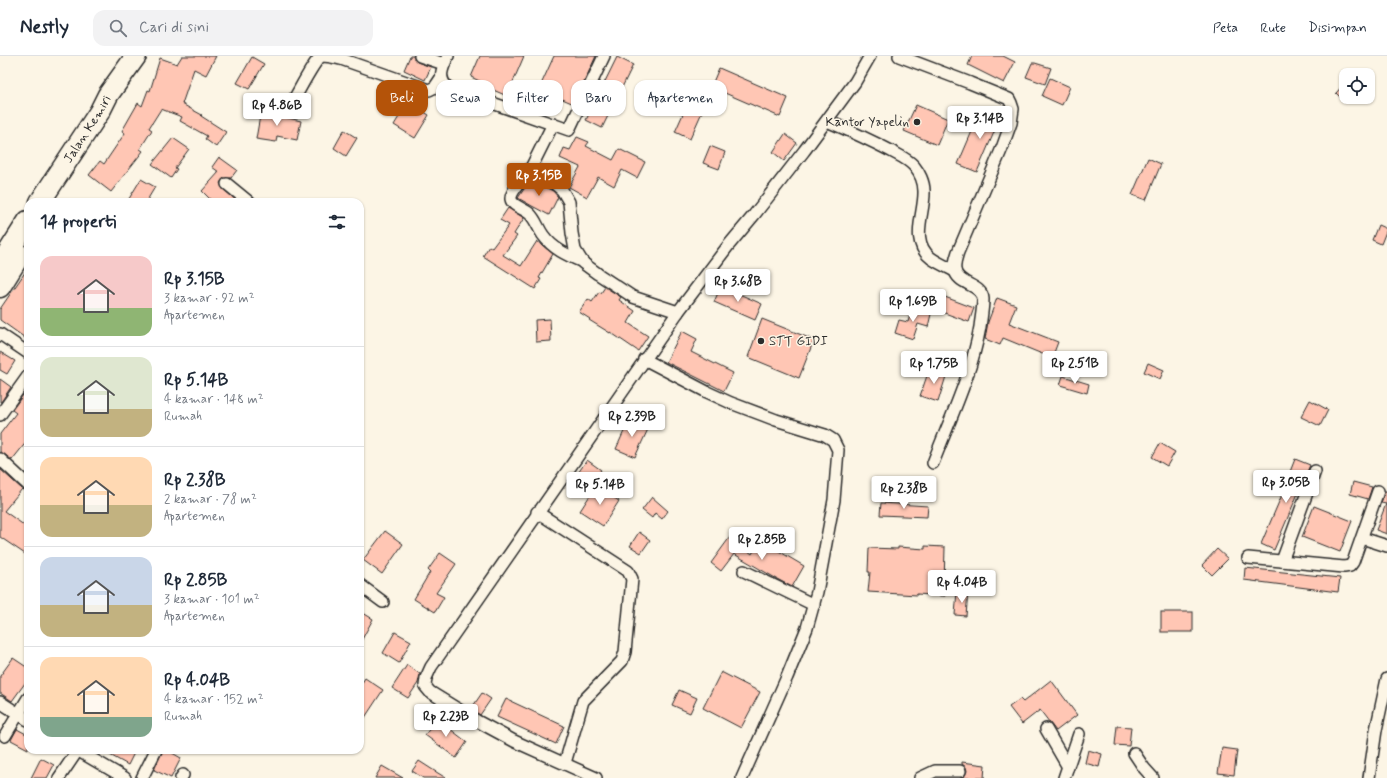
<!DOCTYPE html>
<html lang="id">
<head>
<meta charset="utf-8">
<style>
  body { margin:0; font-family:Mynerve,sans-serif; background:#f2f2f3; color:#1f2937; height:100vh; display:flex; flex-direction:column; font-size:15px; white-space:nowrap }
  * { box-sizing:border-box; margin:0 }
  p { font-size:13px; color:#747a83 }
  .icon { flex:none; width:22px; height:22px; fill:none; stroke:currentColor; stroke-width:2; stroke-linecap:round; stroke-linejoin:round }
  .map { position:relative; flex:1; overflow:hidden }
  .sheet { position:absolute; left:24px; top:142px; width:340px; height:556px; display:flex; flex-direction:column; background:#fff; border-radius:12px; box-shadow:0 1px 3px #0004 }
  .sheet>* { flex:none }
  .guide { position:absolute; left:376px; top:24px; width:380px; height:36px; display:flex; gap:8px }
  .buttons { position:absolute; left:1339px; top:12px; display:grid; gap:8px }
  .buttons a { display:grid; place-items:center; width:36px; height:36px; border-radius:8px; background:#fff; box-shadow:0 1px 3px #0004; font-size:20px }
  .price { position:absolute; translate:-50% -34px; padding:0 9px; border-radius:4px; background:#fff; color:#222; font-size:13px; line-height:26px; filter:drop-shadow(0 1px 2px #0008) }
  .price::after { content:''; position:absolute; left:50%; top:24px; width:12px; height:9px; margin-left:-6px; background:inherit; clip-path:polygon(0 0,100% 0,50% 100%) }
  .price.selected { background:#b45309; color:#fff }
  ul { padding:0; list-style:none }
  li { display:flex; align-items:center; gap:12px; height:100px; padding:0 16px }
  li+li { border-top:1px solid #e0e1e3 }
  li span { display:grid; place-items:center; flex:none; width:112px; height:80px; border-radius:12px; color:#555 }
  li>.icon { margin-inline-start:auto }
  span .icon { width:48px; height:48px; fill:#fffc; stroke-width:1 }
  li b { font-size:17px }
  h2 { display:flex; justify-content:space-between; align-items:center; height:48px; padding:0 16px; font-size:17px }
  .pill { padding:0 14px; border-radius:12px; background:#fff; box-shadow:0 1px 3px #0004; font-size:14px; line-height:36px }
  .pill.selected { background:#b45309; color:#fff }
  header { display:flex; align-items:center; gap:24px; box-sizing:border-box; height:56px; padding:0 20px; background:#fff; border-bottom:1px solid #e0e1e3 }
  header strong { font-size:19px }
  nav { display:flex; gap:22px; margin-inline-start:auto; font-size:14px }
  .search { width:280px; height:36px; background:#f2f2f3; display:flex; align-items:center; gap:10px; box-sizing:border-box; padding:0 14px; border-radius:12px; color:#747a83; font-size:15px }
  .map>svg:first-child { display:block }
  .building { fill:#ffc6b4; stroke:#2b2b2b }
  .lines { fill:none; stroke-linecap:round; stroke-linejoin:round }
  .street-casing { stroke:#2b2b2b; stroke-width:14 }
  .highway-casing { stroke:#2b2b2b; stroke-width:23 }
  .street { stroke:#fcf5e5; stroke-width:11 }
  .highway { stroke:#fcf5e5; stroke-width:20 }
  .poi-dot { fill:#2b2b2b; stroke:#fcf5e5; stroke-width:1.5 }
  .labels { text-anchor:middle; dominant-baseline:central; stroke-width:3; stroke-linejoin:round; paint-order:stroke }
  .poi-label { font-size:13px; fill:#2b2b2b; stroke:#fcf5e5; text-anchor:end }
  .street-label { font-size:13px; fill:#2b2b2b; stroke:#fcf5e5 }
</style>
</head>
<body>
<header>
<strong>Nestly</strong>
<div class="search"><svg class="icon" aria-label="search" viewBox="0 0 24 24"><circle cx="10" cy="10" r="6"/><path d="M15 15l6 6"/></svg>Cari di sini</div>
<nav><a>Peta</a><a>Rute</a><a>Disimpan</a></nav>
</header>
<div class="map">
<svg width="1387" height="722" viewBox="0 0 1387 722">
  <rect width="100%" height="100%" fill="#fcf5e5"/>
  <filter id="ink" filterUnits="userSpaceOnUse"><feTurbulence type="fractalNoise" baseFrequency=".025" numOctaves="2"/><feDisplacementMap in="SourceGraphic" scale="8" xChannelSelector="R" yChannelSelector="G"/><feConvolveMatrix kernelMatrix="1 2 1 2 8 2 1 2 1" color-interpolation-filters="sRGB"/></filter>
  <g filter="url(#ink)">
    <g class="building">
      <path d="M182,0h34l-10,19 -12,-6 -12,35 20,11 -1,1 25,16 -10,15 -11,-8 2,-3 -27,-15 2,-4 -21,-8 -12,19 3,2 -12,19 3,2 -32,41 -22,-17 11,-14 4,3 21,-31 -3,-2 16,-28 4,3 6,-16 2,1 10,-33 17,6z"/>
      <path d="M410,0h3l2,4 2,2 14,5 -6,13 -21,-10z"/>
      <path d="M480,0h44l-17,40 -16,-7 1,-2 -21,-10z"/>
      <path d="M554,0h42l-22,48 -35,-15z"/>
      <path d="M972,0h31l12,6 -11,21 -36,-18z"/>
      <path d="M252,1l12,7 -15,25 -12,-6z"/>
      <path d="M617,1l16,8 -31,63 -16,-8z"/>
      <path d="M1032,7h3l16,5 -6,16 -19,-7z"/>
      <path d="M719,12l69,30 -8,19 -69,-30z"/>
      <path d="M1050,22l20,9 -8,18 -20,-9z"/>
      <path d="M1346,26v21l-10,-10z"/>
      <path d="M654,27l36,14 1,-3 16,7 -17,38 -15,-7 8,-18 -36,-14z"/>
      <path d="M408,46l21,13 -14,23 -21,-13z"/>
      <path d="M916,49l32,14 -11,26 -33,-14z"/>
      <path d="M982,52l19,8 -24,56 -19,-8z"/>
      <path d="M261,54l20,2 -1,4 21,5 -4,19 -20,-4 -1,6 -20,-3z"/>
      <path d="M344,74l13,8 -11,18 -12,-8z"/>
      <path d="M785,78l12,9 -13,18 -11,-9z"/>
      <path d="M577,81l12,5 -3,4 27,14 6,-11 26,13 -8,16 -15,-8 -8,16 -16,-9 -11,20 -18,-10 11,-20 -20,-9 4,-10 6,2z"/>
      <path d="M173,82l16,11 -14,19 2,1 -6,9 -19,-14z"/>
      <path d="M710,90l15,6 -6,17 -16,-6z"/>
      <path d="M219,101l18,13 -6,8h-7l-4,5 3,6 15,13h-25l-11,-11 17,-19 -7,-5z"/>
      <path d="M1148,102l13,6 -15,36 -14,-5z"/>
      <path d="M141,123l14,8 -9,15h-19z"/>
      <path d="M530,124l23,11 5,6 -9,18 -17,-9 -14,-8z"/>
      <path d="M508,152l16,10 -10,16 3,2 -14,19 18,11 16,-25 16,13 -14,24 2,1 -6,10 -52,-33 6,-10 3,2 17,-23 -9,-5z"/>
      <path d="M1378,169l9,4 -6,15 -9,-4z"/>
      <path d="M28,212v72l-28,-20v-11z"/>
      <path d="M721,230l41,18 -7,16 -41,-18z"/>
      <path d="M605,231l16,10 -2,3 16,11 -7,12 20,13 -10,15 -28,-19v1l-21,-13 1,-1 -11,-7 9,-13 4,3 7,-10 2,1z"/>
      <path d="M937,238l37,14 -5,14 -38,-14z"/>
      <path d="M997,242l19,7 -7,18 49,19 -6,16 -49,-20 -3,7 -15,-6 3,-17z"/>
      <path d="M912,252l19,6 -3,13 -10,-3 -5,15 -18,-6 4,-13 9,2z"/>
      <path d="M550,263l1,22 -15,1 -1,-22z"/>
      <path d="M762,263l52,21 -15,38 -51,-21z"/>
      <path d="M682,275l15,8 -6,13 42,21 -9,18 -58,-29z"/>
      <path d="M0,296l15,9 -8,13 -7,-4z"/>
      <path d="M1148,307l16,7 -4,9 -16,-7z"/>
      <path d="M930,311l17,6 -9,29 -18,-6z"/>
      <path d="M1063,320l26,8 -2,9 -27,-8z"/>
      <path d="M0,323l11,8 -10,15h-1z"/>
      <path d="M23,339l5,3v42l-16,20 -8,-6 -4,-2v-18l16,-21 -4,-3z"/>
      <path d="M1310,344l18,10 -8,16 -19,-9z"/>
      <path d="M630,362l19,9 -14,30 -19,-8z"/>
      <path d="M1160,387l15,9 -8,14 -15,-9z"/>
      <path d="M1295,403l15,6 -36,85 -13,-6 26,-61 -1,-1z"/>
      <path d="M587,404l14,10 -9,13 -14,-10z"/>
      <path d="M0,413l22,20 -18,22 24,17v28l-28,-19z"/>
      <path d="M1353,426l19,5 -4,12 -18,-5z"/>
      <path d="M596,430l23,15 -16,25 -23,-15z"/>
      <path d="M1385,435h2v43l-11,-4 10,-26 -5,-1z"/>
      <path d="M652,441l16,14 -6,8 -7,-6 -3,5 -10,-8z"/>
      <path d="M881,447l47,3 -1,11 -47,-2z"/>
      <path d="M1314,450l38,15 -12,31 -38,-15z"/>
      <path d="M385,475l18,13 -21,30 -19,-14z"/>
      <path d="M639,476l11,8 -9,13 -11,-7z"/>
      <path d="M730,481l22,17 8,-14 44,26 -12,21 -15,-8 -43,-25 -13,17 -10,-8z"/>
      <path d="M925,490l20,1 -1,38 2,1 -1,10 -28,-2v1l-49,-3 2,-20h-2l1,-24 29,1v-2l27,2z"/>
      <path d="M1217,493l11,10 -16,16 -10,-10z"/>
      <path d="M440,497l16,11 -20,29 8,4 -9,15 -21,-13 16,-27 -2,-2z"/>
      <path d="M1245,512l95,10 -2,14 -94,-12z"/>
      <path d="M957,535l11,1 -2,24 -11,-1z"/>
      <rect x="1161" y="556" width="32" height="20"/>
      <path d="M363,557l10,6 -13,24v-25z"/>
      <path d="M395,576l16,9 -12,22 -16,-10z"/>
      <path d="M13,602l15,10v11l-16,22 -12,-8v-17z"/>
      <path d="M407,609l13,9 -2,9 -10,15 -16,-10z"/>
      <path d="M721,616l39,20 -19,36 -38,-20z"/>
      <path d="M365,622l18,12 -23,35v-39z"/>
      <path d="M1051,624l26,35 -21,16 -16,-21 -18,14 -13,-17 11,-8 3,3z"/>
      <path d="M679,634l18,8 -7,15 -18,-8z"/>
      <path d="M482,637l9,6 -11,16 -9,-6z"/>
      <path d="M506,643l58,27 -8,18 -59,-27z"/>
      <path d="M437,663l30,23 -11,16 -31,-23z"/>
      <path d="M1117,670l14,1 -2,19 -14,-1z"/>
      <path d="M17,673l11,6v14l-17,-9z"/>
      <path d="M1222,692l15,2 -3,25 -16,-2z"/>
      <path d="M101,694h27l6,3 -6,12z"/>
      <path d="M163,694h4l14,8 -10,20 -17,-8z"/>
      <path d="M1088,694l14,4 -3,13 -14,-4z"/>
      <path d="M41,702l13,7 -7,13h-16z"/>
      <path d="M419,705l14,9 13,8h-23l-11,-7z"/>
      <path d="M962,706l23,3 -1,13h-24l4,-1 3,-6 -1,-4 -4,-3z"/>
      <path d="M382,710l21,12h-28z"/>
    </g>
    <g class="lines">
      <defs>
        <g id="street">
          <path d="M420,0l24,8"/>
          <path d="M448,0c-5,11 -11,21 -1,31l122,43 35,-74"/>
          <path d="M899,0l71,27 39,16 2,4 2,6 -2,14 -9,25 -44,104c-2,6 -4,11 -3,18 2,15 27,14 28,29 0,10 -2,19 -3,28 -8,46 -30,92 -47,136"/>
          <path d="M261,47l22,2 6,-1 5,-5c5,-8 21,-40 28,-43 6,0 14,2 19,3l88,31 6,-3 6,-9"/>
          <path d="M827,65c21,9 43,19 64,30 7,4 17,8 23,15 5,6 10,16 10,25 1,22 -15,50 7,67 7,5 16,9 24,13"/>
          <path d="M553,68l-22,44 18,11 13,11 7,12 3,31 3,17 8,13 15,11 35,23 45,15"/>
          <path d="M531,112c-5,7 -21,24 -20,31 1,7 14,10 19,15 6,6 8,14 13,21 10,14 24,20 40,27"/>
          <path d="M227,128l22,18"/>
          <path d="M0,278l28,19"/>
          <path d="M644,303l63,33 24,11 45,17 49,15 8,5 5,10 -4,50 -17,92 -10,36 -20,49 -45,101"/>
          <path d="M0,359l28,-39"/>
          <path d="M0,403l28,26"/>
          <path d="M537,456l91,59 4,8 -7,73 -3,9 -39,40 -18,62"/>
          <path d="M1362,482l25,8"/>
          <path d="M1248,502l96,9 6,-1 3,-4 25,-71"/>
          <path d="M1282,505l33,-90"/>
          <path d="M744,515l70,34"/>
          <path d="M360,529l23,17"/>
          <path d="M0,646l28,18"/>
          <path d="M1046,673l22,38"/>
          <path d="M5,680l23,-38"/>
          <path d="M77,694l48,28"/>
          <path d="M1134,697l10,15 9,10"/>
          <path d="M59,722l19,-28"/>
          <path d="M142,722l14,-28"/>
          <path d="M181,722l2,-3"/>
          <path d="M596,722l-82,-37 -37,-20 -47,-29 -5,-6 1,-8 5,-11 247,-355 50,-66 26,-31 50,-64 51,-69 15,-26"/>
          <path d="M920,722l15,-7h25"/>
          <path d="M1064,722l15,-44"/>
          <path d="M1369,722l7,-48 11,-51"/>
        </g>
        <g id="highway">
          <path id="s1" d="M40,146l60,-91 8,-16 28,-39"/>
          <path d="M0,209l28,-44"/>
          <path d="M0,231l20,-32"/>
        </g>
      </defs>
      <use href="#street" class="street-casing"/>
      <use href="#highway" class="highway-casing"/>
      <use href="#street" class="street"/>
      <use href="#highway" class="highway"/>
    </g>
  </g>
  <g class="poi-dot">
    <circle cx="917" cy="66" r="4"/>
    <circle cx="761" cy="285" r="4"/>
  </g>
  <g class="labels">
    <g class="poi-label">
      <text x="909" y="66">Kantor Yapelin</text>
      <text x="769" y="285" text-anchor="start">STT GIDI</text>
    </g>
    <g class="street-label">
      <text stroke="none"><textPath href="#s1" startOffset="87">Jalan Kemiri</textPath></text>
    </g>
  </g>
</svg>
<div class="buttons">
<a><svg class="icon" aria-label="locate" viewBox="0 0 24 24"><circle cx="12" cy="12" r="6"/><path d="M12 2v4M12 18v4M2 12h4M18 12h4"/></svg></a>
</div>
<b class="price" style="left:277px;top:71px">Rp 4.86B</b>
<b class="price" style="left:980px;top:84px">Rp 3.14B</b>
<b class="price selected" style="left:539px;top:141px">Rp 3.15B</b>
<b class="price" style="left:738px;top:247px">Rp 3.68B</b>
<b class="price" style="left:913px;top:267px">Rp 1.69B</b>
<b class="price" style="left:934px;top:329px">Rp 1.75B</b>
<b class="price" style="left:1075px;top:329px">Rp 2.51B</b>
<b class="price" style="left:632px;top:382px">Rp 2.39B</b>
<b class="price" style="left:1286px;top:448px">Rp 3.05B</b>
<b class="price" style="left:600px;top:450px">Rp 5.14B</b>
<b class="price" style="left:904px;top:454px">Rp 2.38B</b>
<b class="price" style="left:762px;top:505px">Rp 2.85B</b>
<b class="price" style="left:962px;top:548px">Rp 4.04B</b>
<b class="price" style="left:446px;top:682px">Rp 2.23B</b>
<div class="guide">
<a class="pill selected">Beli</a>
<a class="pill">Sewa</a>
<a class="pill">Filter</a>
<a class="pill">Baru</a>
<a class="pill">Apartemen</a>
</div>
<section class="sheet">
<h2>14 properti<svg class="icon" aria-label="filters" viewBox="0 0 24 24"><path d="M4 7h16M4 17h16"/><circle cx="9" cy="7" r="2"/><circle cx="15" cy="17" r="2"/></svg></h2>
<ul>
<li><span style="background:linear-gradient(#f6c9c9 65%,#8fb573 0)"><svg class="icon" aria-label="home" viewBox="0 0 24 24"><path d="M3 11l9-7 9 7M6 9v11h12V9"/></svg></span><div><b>Rp 3.15B</b><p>3 kamar · 92 m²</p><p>Apartemen</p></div></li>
<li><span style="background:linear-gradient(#dfe7d0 65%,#c2b280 0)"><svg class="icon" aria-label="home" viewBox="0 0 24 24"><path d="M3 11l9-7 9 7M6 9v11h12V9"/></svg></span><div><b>Rp 5.14B</b><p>4 kamar · 148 m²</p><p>Rumah</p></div></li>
<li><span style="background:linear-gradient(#ffd9b3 60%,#c2b280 0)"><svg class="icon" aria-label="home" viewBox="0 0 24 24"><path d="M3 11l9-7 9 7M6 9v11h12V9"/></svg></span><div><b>Rp 2.38B</b><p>2 kamar · 78 m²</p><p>Apartemen</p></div></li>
<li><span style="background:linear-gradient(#c9d6e8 60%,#c2b280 0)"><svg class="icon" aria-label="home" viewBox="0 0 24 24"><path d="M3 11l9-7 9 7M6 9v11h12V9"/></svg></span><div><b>Rp 2.85B</b><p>3 kamar · 101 m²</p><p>Apartemen</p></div></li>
<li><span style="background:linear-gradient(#ffd9b3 75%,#7fa58c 0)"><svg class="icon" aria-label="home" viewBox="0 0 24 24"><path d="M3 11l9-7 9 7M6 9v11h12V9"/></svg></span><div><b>Rp 4.04B</b><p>4 kamar · 152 m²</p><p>Rumah</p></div></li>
</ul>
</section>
</div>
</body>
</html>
